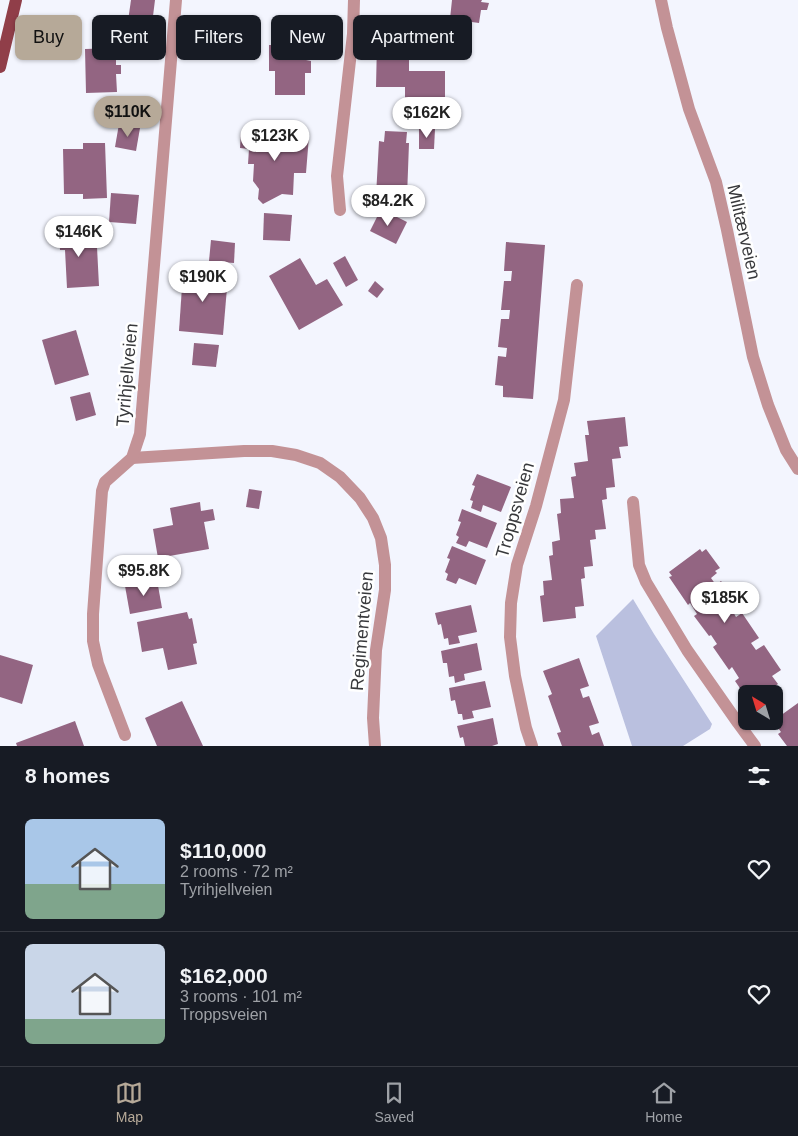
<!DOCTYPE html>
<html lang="en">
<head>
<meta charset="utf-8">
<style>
  body { margin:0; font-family:Arial,sans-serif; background:#20242c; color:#f1f3f6; height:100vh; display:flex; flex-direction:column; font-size:19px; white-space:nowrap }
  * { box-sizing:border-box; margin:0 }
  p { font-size:16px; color:#9ea1a6 }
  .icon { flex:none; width:28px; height:28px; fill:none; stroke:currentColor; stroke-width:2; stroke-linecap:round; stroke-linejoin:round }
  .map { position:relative; height:746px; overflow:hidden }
  .sheet { display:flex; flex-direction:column; background:#171b24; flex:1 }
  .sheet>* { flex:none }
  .hud { position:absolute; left:15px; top:15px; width:500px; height:45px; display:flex; gap:10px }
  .needle { width:32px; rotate:322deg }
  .tools { position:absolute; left:738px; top:685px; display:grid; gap:10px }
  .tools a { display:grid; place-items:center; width:45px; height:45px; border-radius:8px; background:#171b24; box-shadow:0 1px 4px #0004; font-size:25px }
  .price { position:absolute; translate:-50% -42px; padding:0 11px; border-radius:18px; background:#fff; color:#222; font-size:16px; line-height:32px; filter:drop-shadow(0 1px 2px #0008) }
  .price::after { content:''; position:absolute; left:50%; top:30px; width:15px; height:11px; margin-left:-8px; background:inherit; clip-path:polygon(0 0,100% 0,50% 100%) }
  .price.current { background:#b6a998; color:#111 }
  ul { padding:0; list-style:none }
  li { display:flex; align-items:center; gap:15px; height:125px; padding:0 25px }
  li+li { border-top:1px solid #363941 }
  li span { display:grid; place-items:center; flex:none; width:140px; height:100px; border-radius:8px; color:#555 }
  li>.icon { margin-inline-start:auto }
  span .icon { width:60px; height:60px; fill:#fffc; stroke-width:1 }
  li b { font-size:21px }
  h2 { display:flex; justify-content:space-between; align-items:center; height:60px; padding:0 25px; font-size:21px }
  .tag { padding:0 18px; border-radius:8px; background:#171b24; box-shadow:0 1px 4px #0004; font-size:18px; line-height:45px }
  .tag.current { background:#b6a998; color:#111 }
  .tab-bar { display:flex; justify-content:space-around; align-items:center; height:70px; border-top:1px solid #363941; background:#171b24; font-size:14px; color:#9ea1a6 }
  .tab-bar a { display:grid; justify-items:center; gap:2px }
  .tab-bar .current { color:#b6a998 }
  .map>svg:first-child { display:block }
  .green { fill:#bac0df }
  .building { fill:#936582 }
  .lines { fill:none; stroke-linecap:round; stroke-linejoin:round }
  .street { stroke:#c39296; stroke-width:12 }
  .primary { stroke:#903e49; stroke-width:12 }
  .labels { text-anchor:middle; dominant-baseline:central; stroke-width:5; stroke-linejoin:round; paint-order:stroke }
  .street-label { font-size:18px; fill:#38393c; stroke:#fff }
</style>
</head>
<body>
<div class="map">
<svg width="798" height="746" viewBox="0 0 798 746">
  <rect width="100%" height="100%" fill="#f3f5fe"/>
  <path class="green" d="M633,599l21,35 58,90 -2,5 -27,17h-51l-36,-110z"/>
  <g class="building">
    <path d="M131,0h24l-3,24 -24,-3z"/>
    <path d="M452,0h30l-1,2 8,1 -2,7h-6l-2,13 -29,-4z"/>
    <path d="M405,22l19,1 -1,13 -19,-1z"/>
    <path d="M276,29h26v18h4v13l5,1v12h-6v22h-30v-24h-6v-26h6z"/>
    <rect x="120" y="39" width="24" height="13"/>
    <path d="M377,42l32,1v28h36v33l-40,1v-18h-29z"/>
    <path d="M116,48v17h5v9h-5l1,18 -31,1 -1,-44z"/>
    <path d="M119,124l21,4 -4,23 -21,-4z"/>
    <path d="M419,128l16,1 -1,20h-15z"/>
    <path d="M385,131l22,1 -1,11h3l-2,54 -31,-1 3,-55 5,1z"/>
    <path d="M241,132l68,4 -3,37h-12l-1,22 -11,-1 -19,10 -5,-5 1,-10 -6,-8 1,-17h-6l1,-15 -9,-1z"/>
    <path d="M83,143h22l2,55 -24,1v-5h-19l-1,-45h20z"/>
    <path d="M111,193l28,2 -3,29 -27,-2z"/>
    <path d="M381,209l26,13 -11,22 -26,-13z"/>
    <path d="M264,213l28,2 -2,26 -27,-1z"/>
    <path d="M81,223l1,20 13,-1v5h2l2,39 -32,2 -2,-38h-5l-1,-25z"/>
    <path d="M211,240l24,3 -1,20 -25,-2z"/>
    <path d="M506,242l39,3 -12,154 -30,-2v-11l-8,-1 3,-29 8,1 1,-9 -9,-1 3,-28h8l1,-9h-9l3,-29h7l1,-10h-8z"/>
    <path d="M345,256l13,24 -12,7 -13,-24z"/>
    <path d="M300,258l16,27 11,-6 16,26 -44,25 -30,-54z"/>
    <path d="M183,272l45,4 -5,59 -44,-4z"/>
    <path d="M375,281l9,8 -7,9 -9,-7z"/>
    <path d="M76,330l13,45 -34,10 -13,-45z"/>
    <path d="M194,343l25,2 -3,22 -24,-2z"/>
    <path d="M90,392l6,23 -20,6 -6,-24z"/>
    <path d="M625,417l3,29 -9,1 2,11 -9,1 3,28 -9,1 1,11 -5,1 4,29 -11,1 1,9 -6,1 3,26 -9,1 1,11 -4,1 3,27 -9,1 1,11 -33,4 -3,-26 4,-1 -1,-14 9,-1 -3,-24 4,-1 -1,-13 8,-2 -3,-26 4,-1 -1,-14 14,-1 -3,-21 5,-1 -2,-13 14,-2 -3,-26h4l-2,-14z"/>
    <path d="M477,474l34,13 -10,25 -18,-7 -2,7 -10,-4 2,-7 -3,-1 5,-14 -3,-1z"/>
    <path d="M249,489l13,2 -3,18 -13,-2z"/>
    <path d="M200,502l1,9 12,-2 2,11 -11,2 5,27 -51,9 -5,-29 20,-4 -3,-17z"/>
    <path d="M462,509l35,14 -10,25 -18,-7 -3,6 -10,-4 3,-6 -3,-2 5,-13 -3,-1z"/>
    <path d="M452,546l34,14 -10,25 -17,-7 -3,6 -10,-4 2,-6 -3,-2 5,-13 -3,-1z"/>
    <path d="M700,549l2,3 4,-3 14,19 -5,3 2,2 -6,5 5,7 5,-4 18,24 -7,5 4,7 6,-4 17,25 -8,5 5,7 8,-5 17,25 -9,6 6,8 -14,10h-18v3l-11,-16 4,-3 -7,-11 -3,3 -16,-23 4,-3 -6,-9 -2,1 -15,-20 3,-2 -7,-11 -2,2 -19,-28 3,-1 -3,-4z"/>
    <path d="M157,580l5,28 -32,6 -5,-28z"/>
    <path d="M471,605l6,27 -19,4 2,7 -11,2 -1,-7 -4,1 -3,-15 -3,1 -3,-12z"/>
    <path d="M187,612l2,7 3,-1 5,25 -4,1 4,20 -29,6 -5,-22 -21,4 -5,-30z"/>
    <path d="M477,643l5,27 -18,4 1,6 -10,3 -1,-7 -5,1 -2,-14h-4l-2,-12z"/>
    <path d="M0,655l33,10 -11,39 -22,-7z"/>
    <path d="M579,658l10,28 -9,3 3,9 6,-2 10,27 -10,3 3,9 7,-3 5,14h-42l-5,-13 4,-1 -13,-36 4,-2 -9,-23z"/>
    <path d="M485,681l6,26 -19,4 2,7 -11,2 -1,-6h-4l-3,-14 -4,1 -2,-13z"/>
    <path d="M182,701l21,45h-46l-12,-28z"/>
    <path d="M798,703v43h-11l-9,-12 3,-2 -8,-11z"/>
    <path d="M493,718l5,26 -6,2h-27l-2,-9 -3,1 -3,-12z"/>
    <path d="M75,721l9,25h-67l-1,-3z"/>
  </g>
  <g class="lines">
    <g class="street">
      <path d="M661,0l6,28 22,81 27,73 11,48 26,127 15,48 18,45 12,19"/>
      <path d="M340,210l-3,-34 16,-142 1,-34"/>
      <path d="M132,458l112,-7h28l24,4 24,8 20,14 20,21 13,20 8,20 4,27v25l-9,60 -3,68 2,28"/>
      <path d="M633,502l6,63 7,17 41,68 51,73 17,23"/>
      <path d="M125,735l-27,-71 -5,-23v-27l2,-27 7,-96 3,-9 27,-24 8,-24 36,-434"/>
      <path d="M532,746l-6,-18 -11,-52 -5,-39 1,-34 6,-38 19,-59 28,-106 13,-115"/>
    </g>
    <path class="primary" d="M0,67l16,-67"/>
  </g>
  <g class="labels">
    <g class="street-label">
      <text transform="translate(744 232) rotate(77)">Militærveien</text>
      <text transform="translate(127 375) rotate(-85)">Tyrihjellveien</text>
      <text transform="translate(515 510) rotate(-74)">Troppsveien</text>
      <text transform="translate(362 631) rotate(-85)">Regimentveien</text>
    </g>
  </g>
</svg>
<div class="tools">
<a><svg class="needle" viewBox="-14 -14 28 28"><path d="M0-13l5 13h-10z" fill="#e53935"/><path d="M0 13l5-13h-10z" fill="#9ea1a6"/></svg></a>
</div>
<b class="price current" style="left:128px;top:138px">$110K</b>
<b class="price" style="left:427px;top:139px">$162K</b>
<b class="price" style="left:275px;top:162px">$123K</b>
<b class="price" style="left:388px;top:227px">$84.2K</b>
<b class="price" style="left:79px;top:258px">$146K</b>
<b class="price" style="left:203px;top:303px">$190K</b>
<b class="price" style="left:144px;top:597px">$95.8K</b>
<b class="price" style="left:725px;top:624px">$185K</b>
<div class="hud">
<a class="tag current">Buy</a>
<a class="tag">Rent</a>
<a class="tag">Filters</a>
<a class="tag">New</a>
<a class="tag">Apartment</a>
</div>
</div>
<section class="sheet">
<h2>8 homes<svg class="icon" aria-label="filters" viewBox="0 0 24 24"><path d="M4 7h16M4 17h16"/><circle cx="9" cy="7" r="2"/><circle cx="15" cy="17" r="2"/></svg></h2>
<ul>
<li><span style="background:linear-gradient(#a9c7e8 65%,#7fa58c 0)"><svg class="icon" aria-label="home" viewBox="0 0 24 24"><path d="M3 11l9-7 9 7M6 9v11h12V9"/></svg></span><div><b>$110,000</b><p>2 rooms · 72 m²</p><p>Tyrihjellveien</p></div><svg class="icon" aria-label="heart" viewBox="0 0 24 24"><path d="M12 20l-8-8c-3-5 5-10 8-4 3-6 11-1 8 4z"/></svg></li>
<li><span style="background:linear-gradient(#c9d6e8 75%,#7fa58c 0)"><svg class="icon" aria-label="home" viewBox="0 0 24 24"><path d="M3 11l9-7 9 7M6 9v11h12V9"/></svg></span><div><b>$162,000</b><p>3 rooms · 101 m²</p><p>Troppsveien</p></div><svg class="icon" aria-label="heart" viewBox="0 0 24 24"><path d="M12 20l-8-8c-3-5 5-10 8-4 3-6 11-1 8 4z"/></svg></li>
</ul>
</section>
<nav class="tab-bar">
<a class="current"><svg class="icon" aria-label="map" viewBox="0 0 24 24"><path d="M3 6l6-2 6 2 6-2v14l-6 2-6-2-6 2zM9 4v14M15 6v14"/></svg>Map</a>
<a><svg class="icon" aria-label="saved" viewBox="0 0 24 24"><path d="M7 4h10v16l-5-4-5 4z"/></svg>Saved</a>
<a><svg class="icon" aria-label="home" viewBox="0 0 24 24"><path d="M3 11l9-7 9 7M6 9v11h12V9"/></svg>Home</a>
</nav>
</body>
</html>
